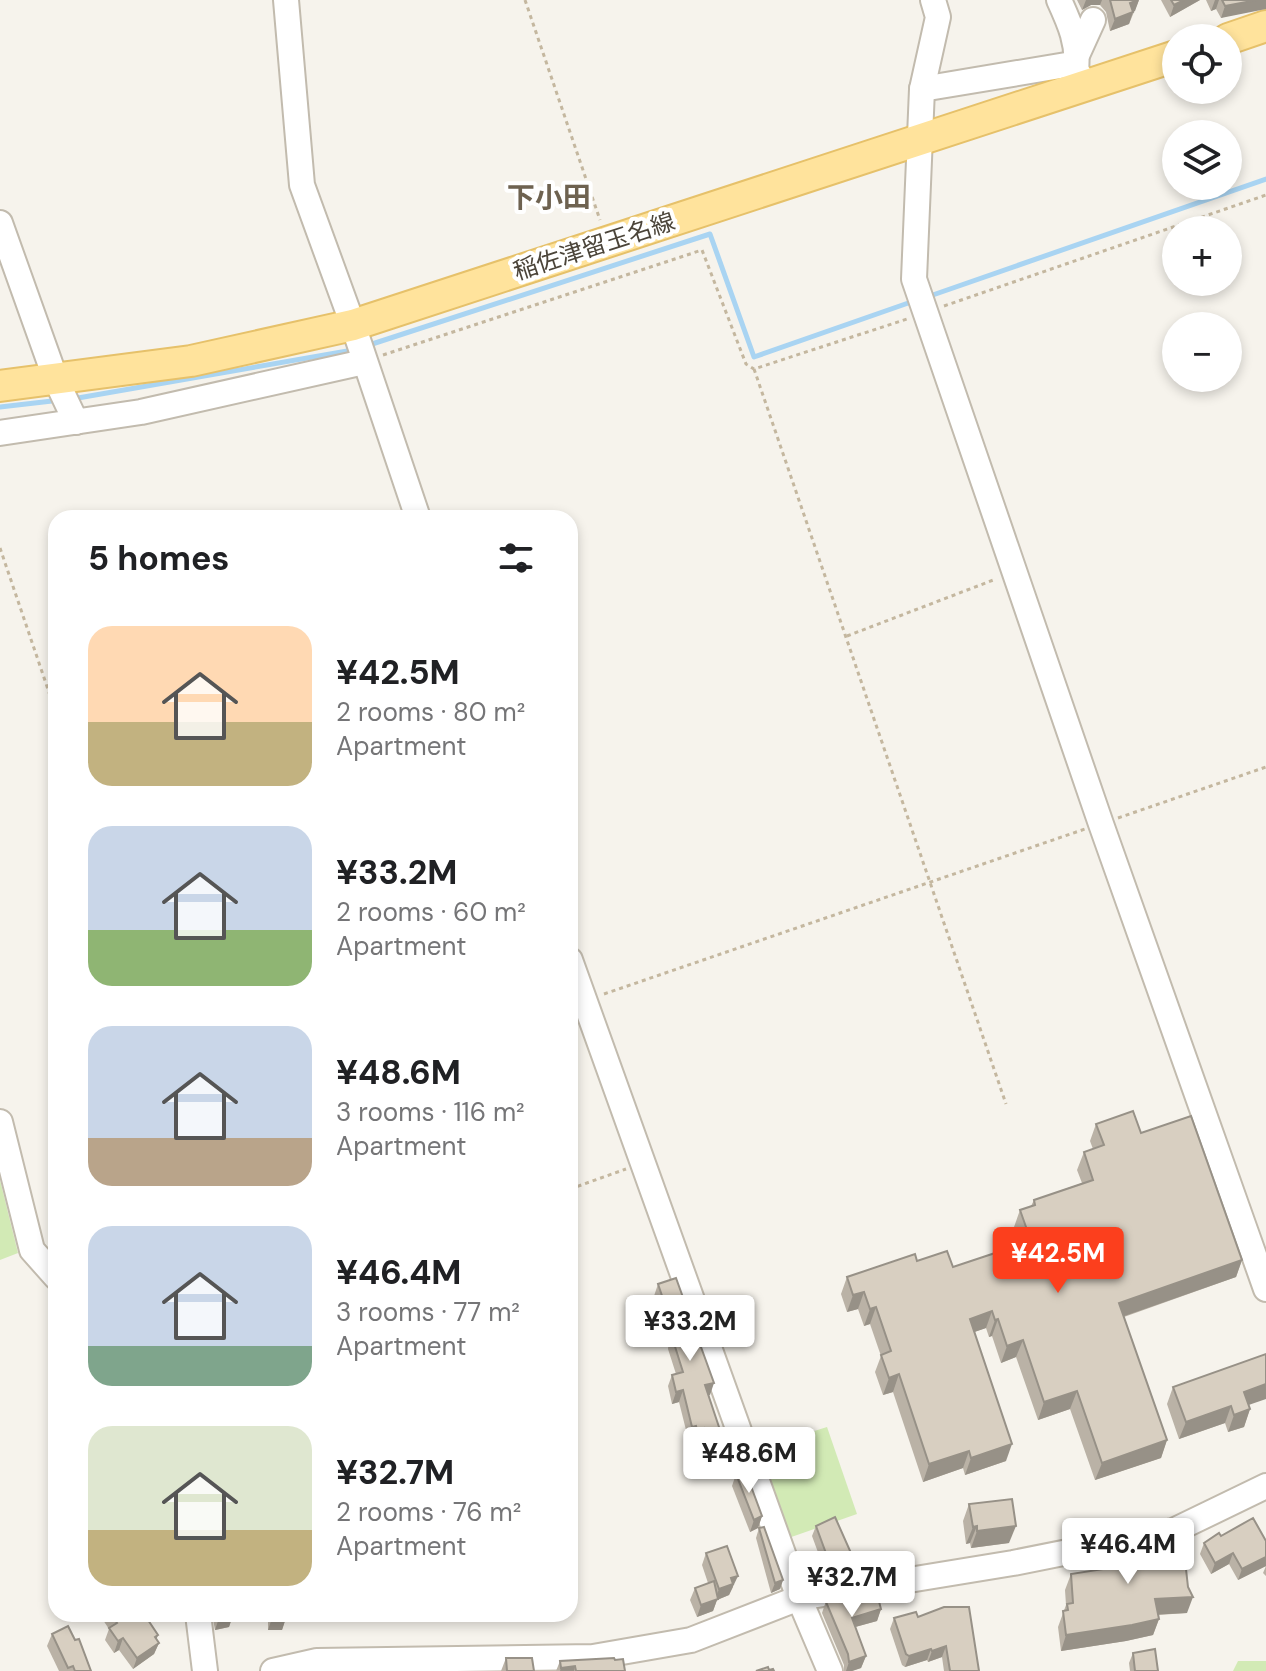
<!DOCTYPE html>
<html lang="en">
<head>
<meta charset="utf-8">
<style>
  body { margin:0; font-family:"DM Sans","Noto Sans JP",sans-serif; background:#f2f2f2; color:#202124; height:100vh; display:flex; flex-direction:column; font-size:30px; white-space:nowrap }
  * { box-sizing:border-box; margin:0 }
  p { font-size:26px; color:#757577 }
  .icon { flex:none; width:44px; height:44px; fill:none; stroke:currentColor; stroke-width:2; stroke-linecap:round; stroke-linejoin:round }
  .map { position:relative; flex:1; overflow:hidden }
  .side { position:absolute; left:48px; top:510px; width:530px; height:1112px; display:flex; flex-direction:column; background:#fff; border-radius:24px; box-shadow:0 4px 12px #0003 }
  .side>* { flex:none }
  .fabs { position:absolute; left:1162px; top:24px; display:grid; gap:16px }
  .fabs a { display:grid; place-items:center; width:80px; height:80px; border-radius:50%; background:#fff; box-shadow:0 4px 12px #0003; font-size:40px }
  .price { position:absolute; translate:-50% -68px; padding:0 18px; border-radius:8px; background:#fff; color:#222; font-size:26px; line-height:52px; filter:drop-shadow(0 2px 4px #0008) }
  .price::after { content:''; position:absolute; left:50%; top:48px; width:24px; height:18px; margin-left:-12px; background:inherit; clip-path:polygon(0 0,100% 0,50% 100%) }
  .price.selected { background:#fc3f1d; color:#fff }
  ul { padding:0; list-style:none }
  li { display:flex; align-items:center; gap:24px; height:200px; padding:0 40px }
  li span { display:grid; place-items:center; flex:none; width:224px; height:160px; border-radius:24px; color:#555 }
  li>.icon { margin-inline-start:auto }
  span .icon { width:96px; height:96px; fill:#fffc; stroke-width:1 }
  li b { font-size:34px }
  h2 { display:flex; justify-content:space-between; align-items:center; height:96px; padding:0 40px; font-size:34px }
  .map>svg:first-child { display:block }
  .green { fill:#d2eab5 }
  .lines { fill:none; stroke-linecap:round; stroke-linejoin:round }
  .stream { stroke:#a9d4f2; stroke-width:5 }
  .minor-casing { stroke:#c2bbae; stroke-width:28 }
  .major-casing { stroke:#e6c16a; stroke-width:34 }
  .path { stroke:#c4b79f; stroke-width:3; stroke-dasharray:4 4; stroke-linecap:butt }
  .minor { stroke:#fff; stroke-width:24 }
  .major { stroke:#ffe39c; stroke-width:30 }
  .wall { fill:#bab2a6 }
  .shaded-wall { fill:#979187 }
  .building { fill:#d8cfc1; stroke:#979187; stroke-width:2 }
  .labels { text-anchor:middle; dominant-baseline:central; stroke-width:8; stroke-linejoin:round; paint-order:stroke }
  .street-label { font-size:24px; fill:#4b4439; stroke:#fff }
  .quarter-label { font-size:28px; font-weight:bold; fill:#6e6250; stroke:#fff }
</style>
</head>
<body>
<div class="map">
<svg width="1266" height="1671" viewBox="0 0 1266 1671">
  <rect width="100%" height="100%" fill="#f6f3ec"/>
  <g class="green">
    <path d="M0,1180l18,73 -18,7z"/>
    <path d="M827,1427l30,87 -77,27 -32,-89z"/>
    <path d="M1238,1661h28v10h-33z"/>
  </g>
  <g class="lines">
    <g class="stream">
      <path d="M927,297l339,-118"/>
      <path d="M366,346l344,-112 44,123 160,-56"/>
      <path d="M78,398l275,-48"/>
      <path d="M0,407l52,-6"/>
    </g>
    <defs>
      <g id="minor">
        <path d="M286,0l16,185 51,140 65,193"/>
        <path d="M933,0l5,17 -16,72 -8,190 187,545 165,465"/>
        <path d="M1059,0c11,24 20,44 17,70"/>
        <path d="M1078,53l15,-33"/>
        <path d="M922,89l144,-24 10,5 11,16"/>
        <path d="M0,223l56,157 20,42"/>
        <path d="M0,433l141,-21 223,-50"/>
        <path d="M570,960l229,638 31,73"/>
        <path d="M0,1122l32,128 24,27"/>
        <path d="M198,1614l7,57"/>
        <path d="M273,1671l44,-10 276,-4 98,-17 108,-42 214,-35 160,-32 93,-45"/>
      </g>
      <g id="major">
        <path d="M1228,39l38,-13"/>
        <path d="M0,386l191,-25 162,-36 823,-269"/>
      </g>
    </defs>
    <use href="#minor" class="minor-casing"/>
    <use href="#major" class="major-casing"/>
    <g class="path">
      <path d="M525,0l75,220"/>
      <path d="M944,306l322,-111"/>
      <path d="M383,355l319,-105 44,114 8,5 153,-50"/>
      <path d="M754,369l252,735"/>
      <path d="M0,548l56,165"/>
      <path d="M847,636l149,-57"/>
      <path d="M1118,818l148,-51"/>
      <path d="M604,994l481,-165"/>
      <path d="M570,1189l56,-20"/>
    </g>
    <use href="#minor" class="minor"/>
    <use href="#major" class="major"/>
  </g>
  <g class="wall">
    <path d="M1077,0h62l-10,24 -19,7 -4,-19 -6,-7h-9l-9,5z"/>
    <path d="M1161,0h39l-30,17z"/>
    <path d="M1206,0h60l-45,18 -5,-9 -5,2z"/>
    <path d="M1096,1124l45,9 101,127 -6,17 -112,40 43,123 -6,18 -66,22 -25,-71 -32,11 -22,-63 -15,6 -9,-27 -3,1 -3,-9 -12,4 32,129 -41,14 -2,-7 -40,14 -30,-90 -10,3 -8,-23 6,-16 -11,-32 -6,2 -6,-17 -11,3 -6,-18 6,-17 70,-16 36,6 67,-22 -6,-18 6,-17 11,-4 3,-6 48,-17 -5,-13 7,-18 9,-3 -3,-8z"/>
    <path d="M658,1284l52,111h-1l10,56 -15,4 -4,-15 -7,2 -1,-5 -4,1 -9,-36 -7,2 -4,-18 4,-11 4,-1 -8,-25 1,-9 -15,-44z"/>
    <path d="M1173,1387l76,18 1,4 -6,18 -16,5 -3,-9 -46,16 -12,-35z"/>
    <path d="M736,1474l26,42 -4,12 -8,4 -18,-46z"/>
    <path d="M969,1504l40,39 -38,5 -1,-5 -4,1 -3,-23z"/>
    <path d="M56,1524v33l-8,-20 4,-12z"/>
    <path d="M816,1526l35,27 -4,11 -17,8 -5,-7 -2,1 -11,-30z"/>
    <path d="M759,1528l24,52 -3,9 -9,4 -15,-55z"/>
    <path d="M1221,1536l45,5v35l-3,-3 3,-7 -28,14 -9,-16 -18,10 -11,-20 4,-11z"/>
    <path d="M1134,1539l53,74 -29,2 1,4 -6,16 -27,6 -65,10 -3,-24 8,-22 -1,-15 6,-16 32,-5 -1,-6 6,-16 24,-4z"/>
    <path d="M706,1553l27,34 -4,8 -12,5 -4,11 -16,6 -7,-17 5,-12 13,-5 -6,-18z"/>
    <path d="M827,1598l14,1 40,10 -4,12 -22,6 11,29 -5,12 -9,3h-8v-6l-22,-52z"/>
    <path d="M99,1614h45l15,29 -5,11 -21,15 -14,-19 -5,3 -9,-13 4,-11z"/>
    <path d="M212,1614h21v1l-4,12 -14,3z"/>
    <path d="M257,1614h30l-5,16h-14v-11h-11z"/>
    <path d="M918,1617l61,54h-35l-2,-14 -14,5 -1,-2 -22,7 -3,-2 -12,-36 4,-11z"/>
    <path d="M52,1634l23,6 16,31h-32l-12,-25z"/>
    <path d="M1133,1653l25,18h-28l-1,-8z"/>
    <path d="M506,1658l28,13h-33z"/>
    <path d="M615,1660l10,11h-69l4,-10z"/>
  </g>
  <g class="shaded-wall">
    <path d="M1086,0h16l-2,5h-9l-9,5z"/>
    <path d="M1139,0l-4,11 -9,4 4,-12z"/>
    <path d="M1184,0h16l-30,17 4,-12z"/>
    <path d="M1215,0h4l-3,9 -5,2z"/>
    <path d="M1257,0h9v9l-45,9 4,-12z"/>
    <path d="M1133,12l-4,12 -19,7 5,-12z"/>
    <path d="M1242,1260l-6,17 -123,43 6,-17z"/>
    <path d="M864,1292l-6,17 -11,3 6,-17z"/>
    <path d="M876,1307l-6,17 -6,2 6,-17z"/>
    <path d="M992,1311l-6,17 -23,8 7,-17z"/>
    <path d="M998,1319l-6,17 -3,1 6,-17z"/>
    <path d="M1023,1340l-7,17 -15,6 6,-17z"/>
    <path d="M899,1374l-6,18 -10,3 6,-17z"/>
    <path d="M714,1383l-4,12 -9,2 4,-12z"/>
    <path d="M1266,1384v15l-29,10 7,-17z"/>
    <path d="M683,1390l-4,12 -7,2 4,-12z"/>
    <path d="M1077,1391l-7,18 -32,11 6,-18z"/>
    <path d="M1231,1406l-6,17 -46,16 7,-17z"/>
    <path d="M1250,1409l-6,18 -16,5 6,-17z"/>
    <path d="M696,1426l-4,11 -4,1 4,-11z"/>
    <path d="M704,1428l-4,12 -7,2 4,-12z"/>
    <path d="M723,1439l-4,12 -15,4 4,-11z"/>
    <path d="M1167,1440l-6,18 -66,22 7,-17z"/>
    <path d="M1012,1444l-6,17 -41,14 6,-17z"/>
    <path d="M969,1451l-6,17 -40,14 6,-18z"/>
    <path d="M762,1516l-4,12 -8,4 4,-12z"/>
    <path d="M977,1526l-7,17 -4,1 7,-17z"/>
    <path d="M1016,1526l-7,17 -38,5 6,-17z"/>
    <path d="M851,1553l-4,11 -17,8 4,-11z"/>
    <path d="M1233,1553l-4,11 -18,10 4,-11z"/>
    <path d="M829,1554l-4,11 -2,1 4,-10z"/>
    <path d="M1266,1557v9l-28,14 4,-11z"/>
    <path d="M738,1576l-9,19 -12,5 -4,11 -16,6 4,-12 14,-5 4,-11 12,-11z"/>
    <path d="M783,1580l-3,9 -9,4 4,-10z"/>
    <path d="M1193,1597l-6,16 -38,2 6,-16z"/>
    <path d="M881,1609l-4,12 -29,8 4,-11z"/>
    <path d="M259,1614h11l-2,5h-11z"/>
    <path d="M233,1615l-4,12 -14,3 4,-12z"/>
    <path d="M272,1618h14l-4,12h-14z"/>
    <path d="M1159,1619l-6,16 -27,6 -65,10 5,-16z"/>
    <path d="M158,1635l-4,11 5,-3 -5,11 -21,15 4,-11z"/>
    <path d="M123,1638l-4,12 -5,3 4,-12z"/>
    <path d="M946,1646l-4,11 -14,5 4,-11z"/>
    <path d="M931,1649l-4,11 -22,7 4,-11z"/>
    <path d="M866,1656l-5,12 -9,3h-6l3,-9z"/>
    <path d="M575,1666l-1,5h-14l1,-3z"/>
  </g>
  <g class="building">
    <path d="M1110,0h28l-8,3 3,9 -18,7z"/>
    <path d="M1171,0h13l-10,5z"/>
    <path d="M1222,0h35l-32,6z"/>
    <path d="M1133,1111l8,22 50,-17 51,144 -123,43 48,137 -65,23 -25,-72 -33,11 -21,-62 -16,6 -9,-27 -3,1 -3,-9 -22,8 42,125 -41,14 -2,-7 -40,13 -30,-90 -10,4 -8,-23 10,-4 -15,-44 -6,2 -6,-17 -11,3 -6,-18 68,-23 2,7 30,-10 6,16 78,-26 -11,-31 15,-5 -1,-5 59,-20 -9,-28 20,-7 -8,-21z"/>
    <path d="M676,1278l38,105 -9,2 18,54 -15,5 -4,-16 -7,2 -1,-4 -4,1 -9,-37 -7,2 -4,-17 11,-3 -11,-35 1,-9 -15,-44z"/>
    <path d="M1266,1354v30l-22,8 6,17 -16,6 -3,-9 -45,16 -13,-35z"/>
    <path d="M745,1470l17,46 -8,4 -18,-46z"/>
    <path d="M1012,1499l4,27 -39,5v-5l-4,1 -4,-23z"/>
    <path d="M835,1517l16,36 -17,8 -5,-7 -2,2 -11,-30z"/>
    <path d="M1253,1518l13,23v16l-24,12 -9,-16 -18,10 -11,-20 15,-10 2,3z"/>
    <path d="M56,1524v11l-4,-10z"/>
    <path d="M764,1527l19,53 -8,3 -16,-55z"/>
    <path d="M1173,1532l2,11 8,-1 5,45 5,10 -38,2 4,20 -27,6 -66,10 -3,-24 5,-1 -1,-6 6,-1 -2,-29 39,-6 -2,-21 26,-4v-4z"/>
    <path d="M727,1546l11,30 -7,2 2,6 -14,5 -13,-36z"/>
    <path d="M714,1581l4,18 -17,6 -6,-17z"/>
    <path d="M876,1590l5,19 -29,9 14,38 -17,6 -1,-8 -22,-52 1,-4 13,-2 1,3z"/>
    <path d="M944,1607h25l10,64h-29l-4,-25 -14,5 -1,-2 -22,7 -3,-2 -12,-36 22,-6 2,5z"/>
    <path d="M111,1614h33l14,21 -3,2 4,6 -22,15 -14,-20 -5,3 -9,-13 8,-5z"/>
    <path d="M219,1614h14v1l-14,3z"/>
    <path d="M272,1614h15l-1,4h-14z"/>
    <path d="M68,1626l7,14 4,-1 12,32h-16l-2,-5 -5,2 -16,-34z"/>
    <path d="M1155,1649l3,22h-23l-2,-18z"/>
    <path d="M506,1658h26l2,13h-27z"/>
    <path d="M614,1658l1,2 8,-1 2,12h-49l-1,-5 -14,2 -1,-7z"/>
    <path d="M768,1667l1,3 4,-1 1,2h-18z"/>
  </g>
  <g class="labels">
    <g class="street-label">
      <text transform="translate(594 246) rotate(-18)">稲佐津留玉名線</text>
    </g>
    <g class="quarter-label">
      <text x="549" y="197">下小田</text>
    </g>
  </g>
</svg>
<div class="fabs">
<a><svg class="icon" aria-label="locate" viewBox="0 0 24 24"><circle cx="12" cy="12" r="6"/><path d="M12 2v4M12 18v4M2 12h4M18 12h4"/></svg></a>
<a><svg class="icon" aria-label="layers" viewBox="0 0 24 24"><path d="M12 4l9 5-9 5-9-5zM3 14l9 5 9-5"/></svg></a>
<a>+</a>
<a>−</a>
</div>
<b class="price selected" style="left:1058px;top:1295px">¥42.5M</b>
<b class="price" style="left:690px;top:1363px">¥33.2M</b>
<b class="price" style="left:749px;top:1495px">¥48.6M</b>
<b class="price" style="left:1128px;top:1586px">¥46.4M</b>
<b class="price" style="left:852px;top:1619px">¥32.7M</b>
<section class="side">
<h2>5 homes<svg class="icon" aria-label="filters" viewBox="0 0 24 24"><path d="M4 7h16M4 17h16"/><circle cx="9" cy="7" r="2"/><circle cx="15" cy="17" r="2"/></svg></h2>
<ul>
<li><span style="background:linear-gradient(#ffd9b3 60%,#c2b280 0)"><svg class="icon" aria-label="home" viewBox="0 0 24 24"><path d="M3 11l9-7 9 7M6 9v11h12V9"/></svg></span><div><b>¥42.5M</b><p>2 rooms · 80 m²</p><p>Apartment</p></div></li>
<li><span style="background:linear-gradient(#c9d6e8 65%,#8fb573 0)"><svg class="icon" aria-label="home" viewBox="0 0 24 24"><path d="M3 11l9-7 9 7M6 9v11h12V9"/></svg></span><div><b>¥33.2M</b><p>2 rooms · 60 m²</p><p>Apartment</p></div></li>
<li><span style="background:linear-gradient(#c9d6e8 70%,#b9a48a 0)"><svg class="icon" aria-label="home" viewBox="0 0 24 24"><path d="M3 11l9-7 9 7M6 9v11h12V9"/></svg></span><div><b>¥48.6M</b><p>3 rooms · 116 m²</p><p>Apartment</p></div></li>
<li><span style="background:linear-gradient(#c9d6e8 75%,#7fa58c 0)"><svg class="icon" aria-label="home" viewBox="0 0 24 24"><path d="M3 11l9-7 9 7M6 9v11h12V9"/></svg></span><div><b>¥46.4M</b><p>3 rooms · 77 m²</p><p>Apartment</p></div></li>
<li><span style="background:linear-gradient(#dfe7d0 65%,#c2b280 0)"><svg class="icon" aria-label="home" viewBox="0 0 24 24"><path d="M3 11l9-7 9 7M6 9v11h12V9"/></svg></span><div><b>¥32.7M</b><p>2 rooms · 76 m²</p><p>Apartment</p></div></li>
</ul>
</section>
</div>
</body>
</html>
